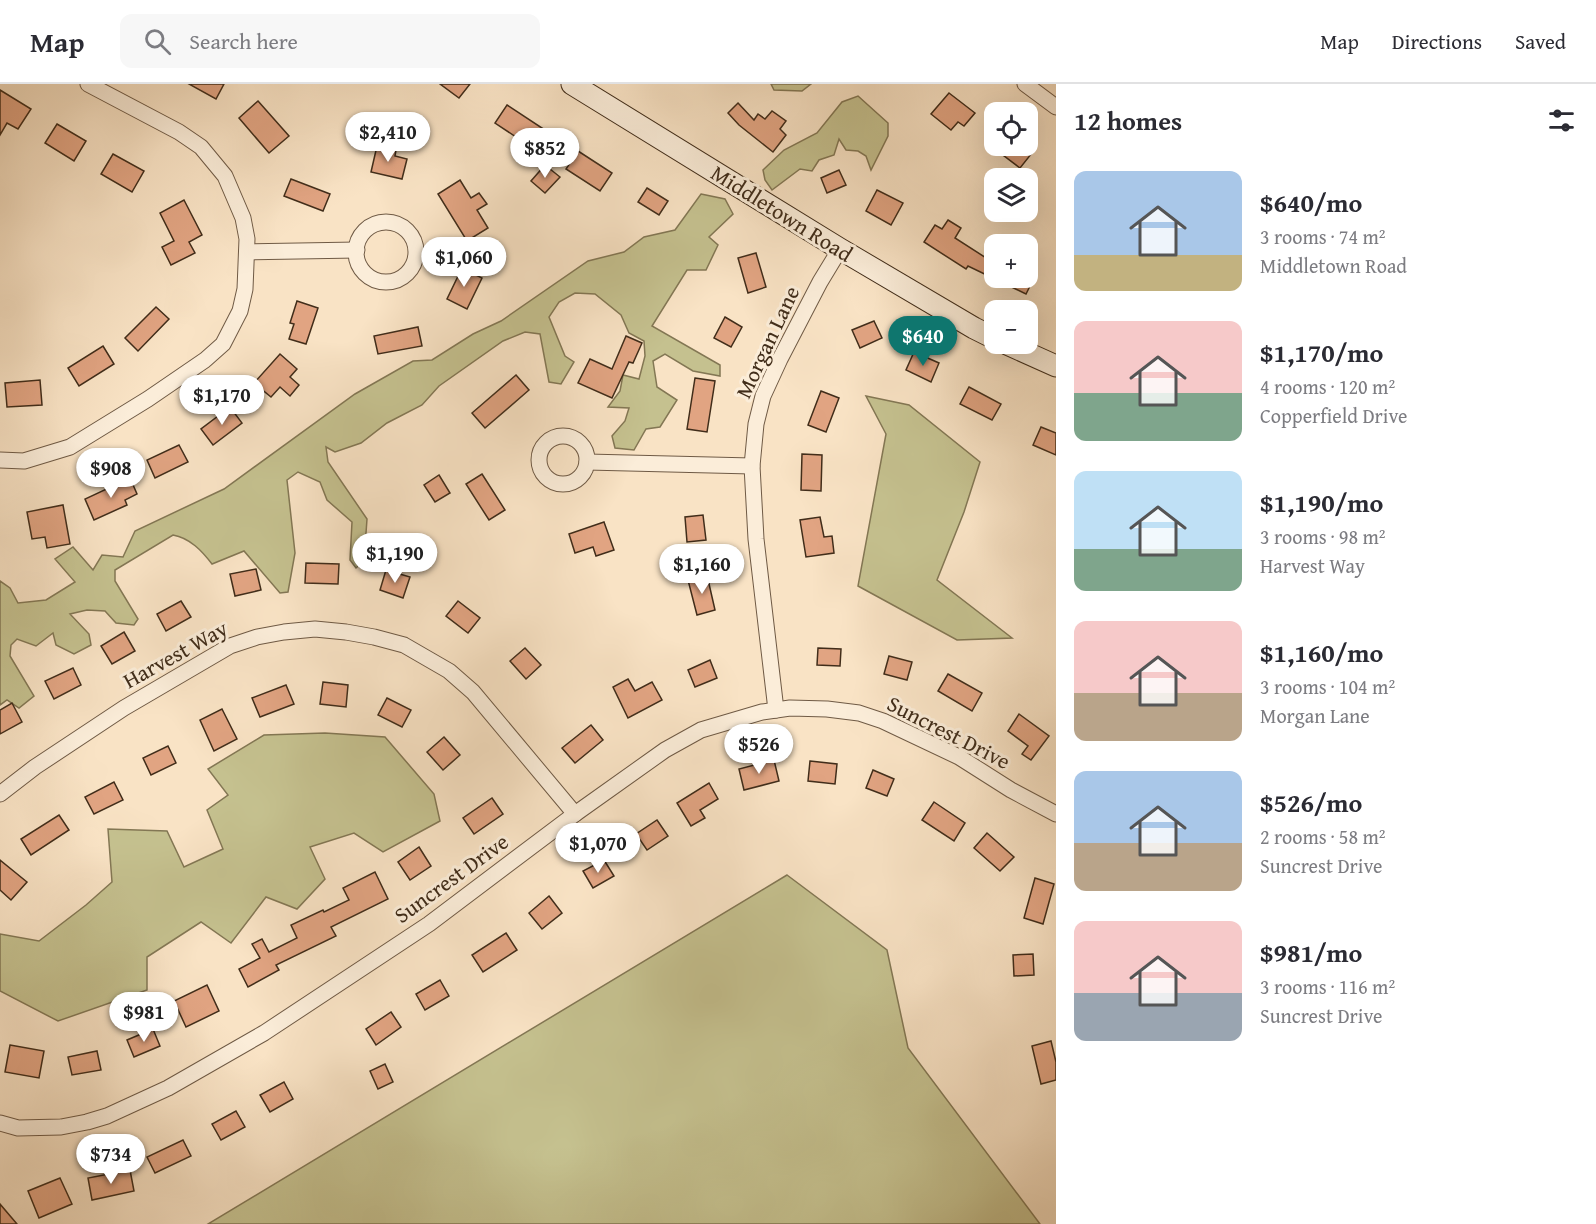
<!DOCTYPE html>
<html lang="en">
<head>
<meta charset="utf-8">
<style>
  body { margin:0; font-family:"Gentium Book Plus",serif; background:#f7f7f7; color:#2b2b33; height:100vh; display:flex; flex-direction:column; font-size:22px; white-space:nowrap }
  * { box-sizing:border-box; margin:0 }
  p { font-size:20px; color:#7c7c81 }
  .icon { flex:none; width:33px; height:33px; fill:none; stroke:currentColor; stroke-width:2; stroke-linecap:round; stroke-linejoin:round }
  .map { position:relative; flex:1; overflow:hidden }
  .panel { display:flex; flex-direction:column; background:#fff; width:540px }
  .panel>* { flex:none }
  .buttons { position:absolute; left:984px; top:18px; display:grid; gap:12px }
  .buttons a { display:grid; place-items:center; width:54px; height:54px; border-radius:12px; background:#fff; box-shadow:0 6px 24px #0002; font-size:30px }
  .price { position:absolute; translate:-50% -51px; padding:0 14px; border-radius:21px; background:#fff; color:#222; font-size:20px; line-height:39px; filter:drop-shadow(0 2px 3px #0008) }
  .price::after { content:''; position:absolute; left:50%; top:36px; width:18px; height:14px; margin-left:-9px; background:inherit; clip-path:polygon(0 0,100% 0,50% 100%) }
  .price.on { background:#0f766e; color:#fff }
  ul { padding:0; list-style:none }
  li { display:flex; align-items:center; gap:18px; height:150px; padding:0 18px }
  li span { display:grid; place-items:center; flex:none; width:168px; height:120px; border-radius:12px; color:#555 }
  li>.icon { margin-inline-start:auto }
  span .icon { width:72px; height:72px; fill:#fffc; stroke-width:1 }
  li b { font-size:26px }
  h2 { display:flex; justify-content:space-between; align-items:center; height:72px; padding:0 18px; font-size:26px }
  header { display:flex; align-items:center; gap:36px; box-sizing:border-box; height:84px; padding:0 30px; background:#fff; border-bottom:2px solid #e1e1e2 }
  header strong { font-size:28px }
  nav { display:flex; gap:33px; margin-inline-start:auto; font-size:21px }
  .search { width:420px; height:54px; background:#f7f7f7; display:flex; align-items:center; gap:15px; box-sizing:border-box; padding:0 21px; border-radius:12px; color:#7c7c81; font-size:22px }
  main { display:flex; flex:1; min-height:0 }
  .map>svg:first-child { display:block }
  .green { fill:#c5c18f; stroke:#837754; stroke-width:1.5 }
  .building { fill:#e1a482; stroke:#412d1a; stroke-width:1.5 }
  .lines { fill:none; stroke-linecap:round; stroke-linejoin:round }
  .street-casing { stroke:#6f5a45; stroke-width:17 }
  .secondary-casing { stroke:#412d1a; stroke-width:23 }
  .street { stroke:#fbedd9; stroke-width:15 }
  .secondary { stroke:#fbedd9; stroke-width:21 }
  .labels { text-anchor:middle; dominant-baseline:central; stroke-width:6; stroke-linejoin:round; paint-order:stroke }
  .street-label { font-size:22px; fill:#412d1a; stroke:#fbedd9 }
</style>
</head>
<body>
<header>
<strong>Map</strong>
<div class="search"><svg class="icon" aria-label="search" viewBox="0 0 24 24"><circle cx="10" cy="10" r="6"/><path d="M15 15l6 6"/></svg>Search here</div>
<nav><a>Map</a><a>Directions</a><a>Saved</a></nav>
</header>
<main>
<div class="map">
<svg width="1056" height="1140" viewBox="0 0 1056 1140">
  <rect width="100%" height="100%" fill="#f9e3c5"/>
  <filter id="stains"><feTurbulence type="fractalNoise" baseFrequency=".00333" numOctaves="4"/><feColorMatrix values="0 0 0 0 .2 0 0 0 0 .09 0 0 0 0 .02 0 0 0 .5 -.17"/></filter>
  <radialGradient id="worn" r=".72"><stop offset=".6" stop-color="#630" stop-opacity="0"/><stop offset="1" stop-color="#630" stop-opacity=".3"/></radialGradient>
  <g class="green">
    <path d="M771,0h40l-9,7 -28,-1z"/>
    <path d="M858,12l30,27v13l-17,34 -5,-14 -8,-5 -12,-1 -7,-11 -5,16 -15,5 -7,11 -12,-2 -28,21 -7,-10 -2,-10 21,-20 33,-17 25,-31z"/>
    <path d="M701,110l24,5 8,15 -24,23 9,8 -12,25h-19l-35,56 68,39v11l-27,-5 -28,-17 -12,7 4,26 20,13 -17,27 -14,2 -12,21 -19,-2 -3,-12 13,-15 4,-13 -21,-1 12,-16 3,-16 16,4 6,-23 -1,-15 -15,-8 -8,-18 -26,-21 -20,-1 -16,9 -10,15 16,39 9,6 -13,22 -12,-2 -9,-48 -15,-2 -22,9 -64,45 -17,19 -35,18 -26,20 -26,9 -9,-5 2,15 39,57 -3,42 -8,7 -6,-8 2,-38 -25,-22 -7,-18 -22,-10 -11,8 8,73 -7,39 -8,1 -36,-42 -32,13c-10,-13 -22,-26 -39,-29l-58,35v11l23,38 -4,6 -18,-2 -11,-12 -18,-1 -17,4 19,20 2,11 -17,9 -18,-9 -3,-12 -17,13 -19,-7 -6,6 -1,11 24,40 -15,12 -12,-8 -7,5v-124l10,7 8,15 28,-3 29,-18 -20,-23 18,-12 20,23 9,-15 21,2 12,-26 89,-42 131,-95 58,-33 19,-1 41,-26 28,-13 87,-60 36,-9 20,-15 31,-7z"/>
    <path d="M866,312l43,9 71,57 -16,50 -27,68 75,58 -55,2 -99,-54 28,-152z"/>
    <path d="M325,649l60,4 49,57 6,27 -57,31 -29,-19 -44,14 15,32 -28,30 -31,-12 -35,46 -30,-21 -54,35v33l-89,31 -58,-30v-57l39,7 47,-36 26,-23 -4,-53 59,2 17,36 39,-18 -16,-39 21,-15 -20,-26 56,-34z"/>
    <path d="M787,791l100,75 21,98 132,176h-832z"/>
  </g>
  <g class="building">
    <path d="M189,0h35l-8,15z"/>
    <path d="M440,0h30l-11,14z"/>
    <path d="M0,6l31,19 -13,20 -11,-6 -7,12z"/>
    <path d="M949,9l26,20 -11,13 -6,-4 -7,8 -20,-16z"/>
    <path d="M258,17l31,35 -20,17 -30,-35z"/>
    <path d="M738,19l16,17 4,-6 7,5 7,-8 14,10 -6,8 6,6 -13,17 -34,-27 -11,-12z"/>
    <path d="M507,21l38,25 -11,16 -13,-10 -2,3 -24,-16z"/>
    <path d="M57,40l29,17 -12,20 -29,-18z"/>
    <path d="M377,62l19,4 -1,6 12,3 -5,20 -31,-7z"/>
    <path d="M991,62h32l9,7 -12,15z"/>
    <path d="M578,67l34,22 -12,18 -34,-22z"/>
    <path d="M113,70l31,17 -12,21 -31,-18z"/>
    <path d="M545,81l15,12 -15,16 -14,-12z"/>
    <path d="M839,86l7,15 -19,8 -6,-15z"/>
    <path d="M291,95l39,15 -7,17 -39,-15z"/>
    <path d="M460,96l11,18 8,-5 8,11 -10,6 11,18 -21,13 -29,-47z"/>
    <path d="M647,104l21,13 -9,14 -21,-13z"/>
    <path d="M877,106l26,13 -12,22 -25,-14z"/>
    <path d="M184,116l18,35 -13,7 6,11 -24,12 -9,-18 12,-6 -14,-28z"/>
    <path d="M948,136l13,8 -6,10 39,25v15h40l-8,16 -58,-28 -2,3 -42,-27 11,-17 7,4z"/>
    <path d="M756,169l10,34 -18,6 -10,-35z"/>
    <path d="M462,184l20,10 -15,31 -20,-10z"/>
    <path d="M297,217l21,7 -12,36 -17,-5 5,-15 -4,-1z"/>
    <path d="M156,223l13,12 -31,32 -13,-13z"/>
    <path d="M725,233l17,10 -11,20 -17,-9z"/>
    <path d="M874,237l8,17 -22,10 -8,-18z"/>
    <path d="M418,243l4,19 -44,8 -4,-18z"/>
    <path d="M626,252l16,7 -9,20 -4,-1 -17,36 -34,-15 12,-24 22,10z"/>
    <path d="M103,262l11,18 -35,22 -11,-18z"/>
    <path d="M914,268l25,11 -8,19 -25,-12z"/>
    <path d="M280,270l17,15 -7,8 9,8 -9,11 -10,-9 -9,10 -17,-14z"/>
    <path d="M516,291l13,15 -44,38 -13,-15z"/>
    <path d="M695,294l20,3 -8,51 -20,-3z"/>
    <path d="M40,296l2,25 -35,2 -2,-24z"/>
    <path d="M969,303l32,17 -9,16 -32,-16z"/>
    <path d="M821,307l18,7 -13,34 -18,-7z"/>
    <path d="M230,323l12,16 -29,22 -12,-16z"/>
    <path d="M1041,343l15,6v22l-23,-10z"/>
    <path d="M179,361l9,17 -33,16 -8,-18z"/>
    <path d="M802,370l20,1 -1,36 -20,-1z"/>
    <path d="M482,390l23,36 -16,10 -23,-36z"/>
    <path d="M439,391l11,18 -15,9 -11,-17z"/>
    <path d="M130,394l7,16 -12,6 2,5 -33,15 -9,-21z"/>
    <path d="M63,421l7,39 -23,4 -2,-11 -13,2 -5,-27z"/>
    <path d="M703,431l3,25 -19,2 -2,-25z"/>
    <path d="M820,433l4,20 8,-1 2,17 -28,4 -6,-37z"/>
    <path d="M604,438l10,28 -18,6 -3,-9 -18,6 -6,-19z"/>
    <path d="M306,479l33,1 -1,20 -33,-1z"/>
    <path d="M256,485l5,21 -26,6 -5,-22z"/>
    <path d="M386,486l24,7 -7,21 -23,-8z"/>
    <path d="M707,491l8,35 -18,5 -9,-35z"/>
    <path d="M181,517l10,16 -25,14 -9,-17z"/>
    <path d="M458,517l22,17 -12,15 -22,-17z"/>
    <path d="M124,548l11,19 -23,13 -11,-18z"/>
    <path d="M525,564l16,17 -15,14 -16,-18z"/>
    <path d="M818,564l23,1 -1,17 -23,-1z"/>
    <path d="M889,572l23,6 -5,18 -23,-6z"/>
    <path d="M710,576l7,18 -22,9 -7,-17z"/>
    <path d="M73,584l8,17 -27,14 -9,-18z"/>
    <path d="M948,590l34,19 -10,18 -34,-20z"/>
    <path d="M628,595l7,12 17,-9 10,18 -34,18 -15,-31z"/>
    <path d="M323,598l25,3 -2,22 -26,-3z"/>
    <path d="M286,601l8,19 -34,13 -8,-19z"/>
    <path d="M387,614l24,12 -9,17 -24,-12z"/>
    <path d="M12,619l10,19 -22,12v-24z"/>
    <path d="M222,625l15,30 -23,12 -14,-31z"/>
    <path d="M1019,630l30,22 -18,24 -9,-6 6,-8 -20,-15z"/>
    <path d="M591,641l12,15 -28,23 -13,-15z"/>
    <path d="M444,653l16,18 -17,15 -16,-18z"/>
    <path d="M168,662l8,17 -25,12 -8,-17z"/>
    <path d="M774,676l5,21 -35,9 -5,-21z"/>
    <path d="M810,677l27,3 -2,20 -27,-3z"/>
    <path d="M873,686l21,9 -7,17 -21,-8z"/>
    <path d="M114,698l9,18 -29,14 -9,-17z"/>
    <path d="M709,699l9,16 -18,11 5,8 -14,8 -14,-23z"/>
    <path d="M492,714l11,16 -29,20 -11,-16z"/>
    <path d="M934,718l31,21 -11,18 -32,-21z"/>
    <path d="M59,731l10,15 -38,25 -10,-16z"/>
    <path d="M657,736l11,16 -21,14 -11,-16z"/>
    <path d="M987,749l27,24 -14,14 -26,-23z"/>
    <path d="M419,763l12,19 -21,14 -12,-18z"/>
    <path d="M0,776l27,22 -16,18 -11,-10z"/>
    <path d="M604,776l10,16 -21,12 -10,-17z"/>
    <path d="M375,788l13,27 -57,28 5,9 -60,29 3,5 -31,17 -9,-18 21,-11 -8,-14 10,-5 7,13 28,-14 -6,-13 32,-15 1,2 25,-12 -6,-12z"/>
    <path d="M1035,794l19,6 -11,40 -19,-6z"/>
    <path d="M549,812l13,17 -20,16 -13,-16z"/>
    <path d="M506,849l11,17 -34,22 -11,-17z"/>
    <path d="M1033,870l1,21 -20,1 -1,-21z"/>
    <path d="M440,896l9,16 -24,14 -9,-16z"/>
    <path d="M207,901l12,26 -33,16 -12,-26z"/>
    <path d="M391,928l10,15 -25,18 -10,-16z"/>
    <path d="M153,945l7,17 -26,11 -7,-17z"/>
    <path d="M1051,957l5,21v18l-15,4 -9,-38z"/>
    <path d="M10,961l34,6 -5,27 -34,-6z"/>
    <path d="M97,967l4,19 -29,5 -4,-18z"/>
    <path d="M385,980l8,18 -15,7 -8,-18z"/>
    <path d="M284,998l9,17 -23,13 -10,-17z"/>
    <path d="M236,1027l9,16 -24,13 -9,-16z"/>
    <path d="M183,1056l8,16 -36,17 -8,-16z"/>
    <path d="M130,1086l4,21 -42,9 -4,-22z"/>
    <path d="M60,1094l12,26 -33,14 -11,-27z"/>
    <path d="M0,1120l17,20h-17z"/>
  </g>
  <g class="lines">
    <defs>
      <g id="street">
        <path d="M1025,0l31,23"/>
        <circle cx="386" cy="168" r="30"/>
        <path d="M247,168l110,-2"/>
        <circle cx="563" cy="376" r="24"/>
        <path d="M0,376l24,1 46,-14 78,-48 57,-39 18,-16 17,-33 5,-22 2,-50 -4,-21 -18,-42 -24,-29 -22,-15 -91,-48"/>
        <path d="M587,378l165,4"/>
        <path d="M776,626l-20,-171 -4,-73 4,-42 7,-28 17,-37 40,-77 20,-33"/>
        <path d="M0,710l35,-27 89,-59 106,-62 27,-9 27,-5 31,-3 31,3 28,5 30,8 45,26 24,21 102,122"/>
        <path d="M0,1039l18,5 43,-1 26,-5 20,-6 61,-28 96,-55 165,-109 146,-110 90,-64 36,-20 61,-18 28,-4 37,1 32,4 24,8 76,36 52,33 45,24"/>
      </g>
      <g id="secondary">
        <path d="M572,0l268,165 134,79 20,10"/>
        <path d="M1007,260l49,22"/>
      </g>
    </defs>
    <use href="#street" class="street-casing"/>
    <use href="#secondary" class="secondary-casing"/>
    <use href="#street" class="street"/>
    <use href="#secondary" class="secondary"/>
  </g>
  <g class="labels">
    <g class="street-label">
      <text transform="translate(782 129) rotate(32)">Middletown Road</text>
      <text transform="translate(767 258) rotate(-65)">Morgan Lane</text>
      <text transform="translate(175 570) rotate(-29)">Harvest Way</text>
      <text transform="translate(949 648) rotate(27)">Suncrest Drive</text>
      <text transform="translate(451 794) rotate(-36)">Suncrest Drive</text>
    </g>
  </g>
  <rect width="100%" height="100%" filter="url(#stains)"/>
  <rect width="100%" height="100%" fill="url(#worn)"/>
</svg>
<div class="buttons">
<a><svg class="icon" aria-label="locate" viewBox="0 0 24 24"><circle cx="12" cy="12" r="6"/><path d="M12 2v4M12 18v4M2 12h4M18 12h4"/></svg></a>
<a><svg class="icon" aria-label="layers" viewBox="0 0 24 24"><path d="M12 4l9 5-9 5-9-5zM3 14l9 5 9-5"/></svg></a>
<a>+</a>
<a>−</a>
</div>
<b class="price" style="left:388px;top:79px">$2,410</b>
<b class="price" style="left:545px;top:95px">$852</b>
<b class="price" style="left:464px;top:204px">$1,060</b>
<b class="price on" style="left:923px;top:283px">$640</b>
<b class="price" style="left:222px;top:342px">$1,170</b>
<b class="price" style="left:111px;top:415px">$908</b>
<b class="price" style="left:395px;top:500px">$1,190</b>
<b class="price" style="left:702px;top:511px">$1,160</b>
<b class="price" style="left:759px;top:691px">$526</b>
<b class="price" style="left:598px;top:790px">$1,070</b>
<b class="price" style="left:144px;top:959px">$981</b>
<b class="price" style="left:111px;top:1101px">$734</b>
</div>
<section class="panel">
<h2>12 homes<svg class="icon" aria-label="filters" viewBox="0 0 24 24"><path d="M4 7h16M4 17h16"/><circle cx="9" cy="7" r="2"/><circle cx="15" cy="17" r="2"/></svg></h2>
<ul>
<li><span style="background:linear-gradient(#a9c7e8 70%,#c2b280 0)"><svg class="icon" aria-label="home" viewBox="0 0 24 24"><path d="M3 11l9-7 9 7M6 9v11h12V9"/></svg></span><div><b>$640/mo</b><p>3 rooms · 74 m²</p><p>Middletown Road</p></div></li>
<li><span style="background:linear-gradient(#f6c9c9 60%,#7fa58c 0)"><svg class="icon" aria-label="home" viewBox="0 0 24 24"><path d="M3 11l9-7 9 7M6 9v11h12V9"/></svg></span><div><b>$1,170/mo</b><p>4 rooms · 120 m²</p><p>Copperfield Drive</p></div></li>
<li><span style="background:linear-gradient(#bfe0f5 65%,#7fa58c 0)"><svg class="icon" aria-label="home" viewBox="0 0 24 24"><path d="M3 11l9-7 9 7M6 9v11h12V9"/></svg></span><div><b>$1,190/mo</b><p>3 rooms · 98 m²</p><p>Harvest Way</p></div></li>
<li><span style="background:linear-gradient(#f6c9c9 60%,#b9a48a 0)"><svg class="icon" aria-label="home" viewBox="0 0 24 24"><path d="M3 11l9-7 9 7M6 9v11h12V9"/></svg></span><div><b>$1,160/mo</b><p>3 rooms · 104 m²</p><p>Morgan Lane</p></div></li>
<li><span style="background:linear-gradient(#a9c7e8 60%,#b9a48a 0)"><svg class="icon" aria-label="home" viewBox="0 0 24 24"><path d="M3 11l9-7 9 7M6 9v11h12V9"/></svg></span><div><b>$526/mo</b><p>2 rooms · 58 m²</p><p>Suncrest Drive</p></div></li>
<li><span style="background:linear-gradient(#f6c9c9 60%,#9aa5b1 0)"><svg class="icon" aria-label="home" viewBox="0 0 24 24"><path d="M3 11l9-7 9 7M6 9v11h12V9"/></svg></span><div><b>$981/mo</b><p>3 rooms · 116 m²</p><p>Suncrest Drive</p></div></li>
</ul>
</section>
</main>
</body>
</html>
